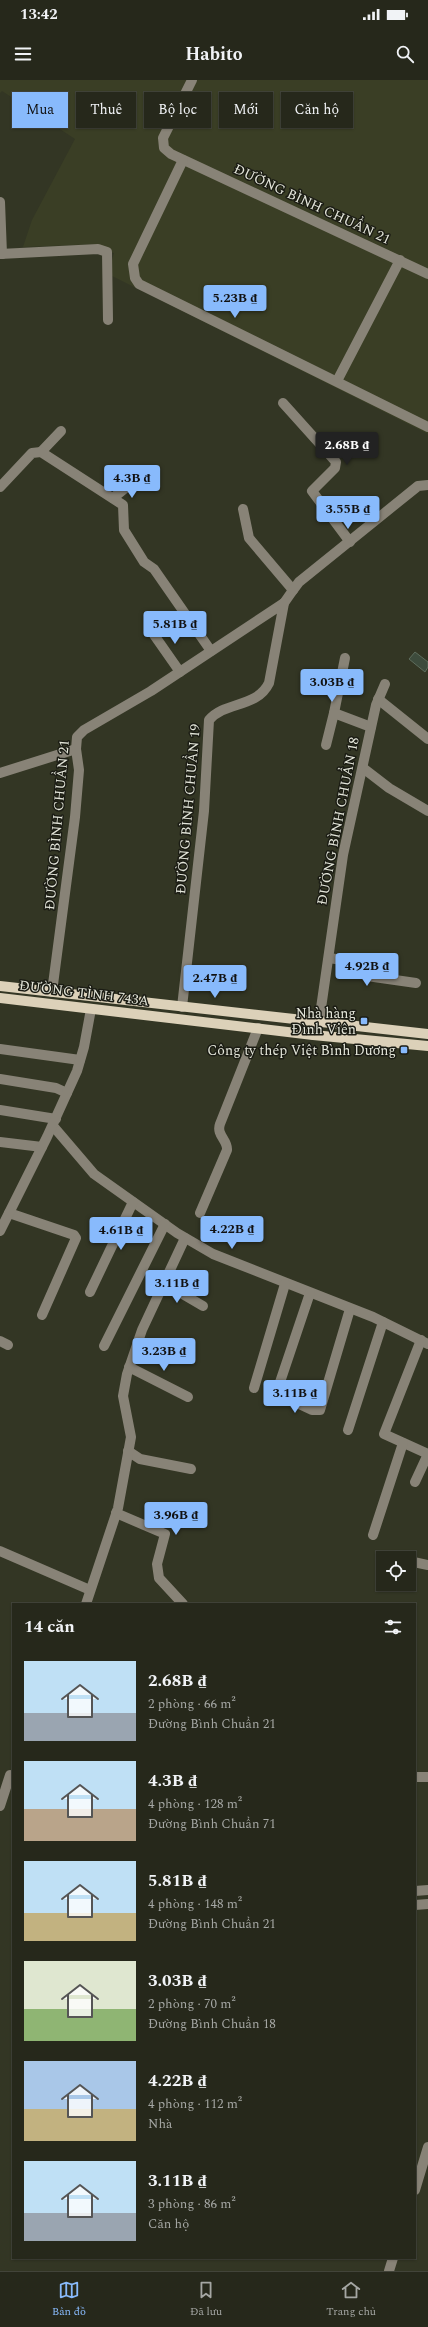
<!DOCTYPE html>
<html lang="vi">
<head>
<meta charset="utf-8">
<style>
  body { margin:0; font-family:Spectral,serif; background:#2e3024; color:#f1f3f6; height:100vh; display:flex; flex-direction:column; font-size:15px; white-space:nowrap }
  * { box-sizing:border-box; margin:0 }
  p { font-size:13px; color:#a4a6a3 }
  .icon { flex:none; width:22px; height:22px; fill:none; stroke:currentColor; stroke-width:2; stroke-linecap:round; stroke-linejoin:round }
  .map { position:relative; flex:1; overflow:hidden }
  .drawer { position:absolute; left:12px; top:1523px; width:404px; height:656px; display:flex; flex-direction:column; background:#26281b; border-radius:0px; box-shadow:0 1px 3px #0004,0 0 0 1px #42443a }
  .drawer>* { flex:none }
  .hud { position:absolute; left:12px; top:12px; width:404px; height:36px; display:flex; gap:8px }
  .tools { position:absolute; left:376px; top:1471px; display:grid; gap:8px }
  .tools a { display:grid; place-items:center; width:40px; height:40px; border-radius:0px; background:#26281b; box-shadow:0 1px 3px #0004,0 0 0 1px #42443a; font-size:20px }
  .price { position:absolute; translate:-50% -34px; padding:0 9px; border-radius:4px; background:#88bafc; color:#111; font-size:13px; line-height:26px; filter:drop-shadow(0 1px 2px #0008) }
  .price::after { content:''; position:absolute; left:50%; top:24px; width:12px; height:9px; margin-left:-6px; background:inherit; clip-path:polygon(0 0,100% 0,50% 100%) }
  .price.active { background:#222; color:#fff }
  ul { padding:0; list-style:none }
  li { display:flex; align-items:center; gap:12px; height:100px; padding:0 12px }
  li span { display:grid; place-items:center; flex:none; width:112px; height:80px; border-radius:0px; color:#555 }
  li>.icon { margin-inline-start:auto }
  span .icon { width:48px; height:48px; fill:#fffc; stroke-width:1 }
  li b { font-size:17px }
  h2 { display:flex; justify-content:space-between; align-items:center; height:48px; padding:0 12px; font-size:17px }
  .pill { padding:0 14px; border-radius:0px; background:#26281b; box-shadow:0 1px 3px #0004,0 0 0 1px #42443a; font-size:14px; line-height:36px }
  .pill.active { background:#88bafc; color:#111 }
  .status { display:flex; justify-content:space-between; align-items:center; height:28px; padding:0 20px; background:#26281b; direction:ltr }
  .status svg { height:11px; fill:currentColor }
  header { display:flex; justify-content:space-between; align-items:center; height:52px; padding:0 12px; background:#26281b; font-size:18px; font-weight:700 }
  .menu { display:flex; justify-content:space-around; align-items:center; height:56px; border-top:1px solid #42443a; background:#26281b; font-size:11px; color:#a4a6a3 }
  .menu a { display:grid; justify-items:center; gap:2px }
  .menu .active { color:#88bafc }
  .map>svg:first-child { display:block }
  .built { fill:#3a3e25 }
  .building { fill:#3d4b3c; stroke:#5e6d5d }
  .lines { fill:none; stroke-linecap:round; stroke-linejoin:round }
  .minor { stroke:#888377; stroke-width:10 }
  .major { stroke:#dcd1b9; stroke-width:10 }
  .poi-dot { fill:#88bafc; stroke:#1b1c14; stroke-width:1.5 }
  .labels { text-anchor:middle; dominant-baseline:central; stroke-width:3; stroke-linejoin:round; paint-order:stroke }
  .street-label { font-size:14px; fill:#e4e6da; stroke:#1b1c14 }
  .poi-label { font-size:14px; fill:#e4e6da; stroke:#1b1c14; text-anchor:end }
</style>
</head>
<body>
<div class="status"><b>13:42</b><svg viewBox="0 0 49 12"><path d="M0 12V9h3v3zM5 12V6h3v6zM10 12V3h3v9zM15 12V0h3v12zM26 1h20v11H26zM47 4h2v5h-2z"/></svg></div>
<header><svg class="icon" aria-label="menu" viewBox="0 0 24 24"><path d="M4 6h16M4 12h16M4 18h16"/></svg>Habito<svg class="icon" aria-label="search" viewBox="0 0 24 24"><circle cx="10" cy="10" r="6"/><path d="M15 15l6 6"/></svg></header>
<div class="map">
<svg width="428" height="2191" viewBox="0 0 428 2191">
  <rect width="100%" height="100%" fill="#333624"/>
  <path class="built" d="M0,0h428v354l-320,-160 6,-21 -15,-3 1,-6 -77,3 9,-27 43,-81 -73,-48 -2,2z"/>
  <path class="building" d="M415,572l13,10v5l-3,5 -16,-13z"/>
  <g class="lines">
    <g class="minor">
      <path d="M192,0l-29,58 1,10 7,6 257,120"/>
      <path d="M183,80l-50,104 2,14 4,6 289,143"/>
      <path d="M0,122l2,52"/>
      <path d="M0,174l98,-5 9,3 1,68"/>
      <path d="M337,301l63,-121"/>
      <path d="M283,323l53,59 -1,6 -23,23 38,51"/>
      <path d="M41,372l20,-21"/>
      <path d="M0,407l32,-34 9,-1 82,53 1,25 20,32 10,7 57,82"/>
      <path d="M113,418l16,-13 22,-10"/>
      <path d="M243,429l6,29 44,52"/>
      <path d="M152,552l28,40"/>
      <path d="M378,619l50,40"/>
      <path d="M334,633l11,-55"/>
      <path d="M326,665l8,-32 37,14"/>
      <path d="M363,688l26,20 39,23"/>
      <path d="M0,693l76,-24"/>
      <path d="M329,878l33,5 3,3 2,10 49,7"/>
      <path d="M52,912l23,-175 4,-47 -3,-21 1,-12 7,-7 67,-39 133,-88"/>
      <path d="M182,927l22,-196 5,-91c16,-19 48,-12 60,-37l15,-80 7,-10 8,-11 119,-96 10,-1"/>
      <path d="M313,955l6,-13 24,-167 33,-150 9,-21"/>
      <path d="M0,969l80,11"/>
      <path d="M0,999l56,9 11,5"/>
      <path d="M0,1030l56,9"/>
      <path d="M53,1046l41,48 83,59 36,21 160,63 55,27"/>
      <path d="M0,1062l42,5"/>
      <path d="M9,1133l65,22 2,3 -34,77"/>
      <path d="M200,1133l27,-63c1,-10 -11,-15 -7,-26l38,-96"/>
      <path d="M0,1151l47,-94 30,-66 7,-24 7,-38"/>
      <path d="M162,1202l41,24"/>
      <path d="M90,1212l43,-90"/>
      <path d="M310,1213l-33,98 1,3 34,16h8l30,-101"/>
      <path d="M0,1261l8,4"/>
      <path d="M104,1266l61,-122"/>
      <path d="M129,1287l59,30"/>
      <path d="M254,1308l31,-104"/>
      <path d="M348,1350l35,-108"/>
      <path d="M128,1371l12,8 51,10"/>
      <path d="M415,1402l13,-28 -44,-20 37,-94"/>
      <path d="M116,1433l49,21 -8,30 2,14 24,26"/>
      <path d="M373,1455l30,-92"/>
      <path d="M0,1471l90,39"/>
      <path d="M391,1475l9,3"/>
      <path d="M409,1481l19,4"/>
      <path d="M86,1524l32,-96 13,-71 -8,-41 4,-22 15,-44 43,-92"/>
      <path d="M415,1697h13"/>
      <path d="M0,1726l10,-31"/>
      <path d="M415,1811l13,-1"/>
      <path d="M415,1825l13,-1"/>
      <path d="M415,2110l13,-43"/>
      <path d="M389,2191l4,-13"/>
    </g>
    <g class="major">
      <path d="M0,906l428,48"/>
      <path d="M0,918l313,37 115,11"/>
    </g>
  </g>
  <g class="poi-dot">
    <rect x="360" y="937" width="8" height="8" rx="2"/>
    <rect x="400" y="966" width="8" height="8" rx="2"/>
  </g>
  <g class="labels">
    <g class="street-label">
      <text transform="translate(312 124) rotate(25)">ĐƯỜNG BÌNH CHUẨN 21</text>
      <text transform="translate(188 729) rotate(-85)">ĐƯỜNG BÌNH CHUẨN 19</text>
      <text transform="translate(338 741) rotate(-79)">ĐƯỜNG BÌNH CHUẨN 18</text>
      <text transform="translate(57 745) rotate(-85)">ĐƯỜNG BÌNH CHUẨN 21</text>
      <text transform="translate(84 913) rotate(7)">ĐƯỜNG TỈNH 743A</text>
    </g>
    <g class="poi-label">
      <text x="356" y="933">Nhà hàng<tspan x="356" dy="16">Đình Viên</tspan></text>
      <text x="396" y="970">Công ty thép Việt Bình Dương</text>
    </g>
  </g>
</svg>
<div class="tools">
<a><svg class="icon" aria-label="locate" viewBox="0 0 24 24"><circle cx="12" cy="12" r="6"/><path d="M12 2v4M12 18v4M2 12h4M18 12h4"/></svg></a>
</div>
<b class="price" style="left:235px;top:239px">5.23B ₫</b>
<b class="price active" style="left:347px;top:386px">2.68B ₫</b>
<b class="price" style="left:132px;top:419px">4.3B ₫</b>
<b class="price" style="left:348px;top:450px">3.55B ₫</b>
<b class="price" style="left:175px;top:565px">5.81B ₫</b>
<b class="price" style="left:332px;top:623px">3.03B ₫</b>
<b class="price" style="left:367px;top:907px">4.92B ₫</b>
<b class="price" style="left:215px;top:919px">2.47B ₫</b>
<b class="price" style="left:232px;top:1170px">4.22B ₫</b>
<b class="price" style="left:121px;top:1171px">4.61B ₫</b>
<b class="price" style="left:177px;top:1224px">3.11B ₫</b>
<b class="price" style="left:164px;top:1292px">3.23B ₫</b>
<b class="price" style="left:295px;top:1334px">3.11B ₫</b>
<b class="price" style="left:176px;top:1456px">3.96B ₫</b>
<div class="hud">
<a class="pill active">Mua</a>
<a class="pill">Thuê</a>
<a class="pill">Bộ lọc</a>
<a class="pill">Mới</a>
<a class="pill">Căn hộ</a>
</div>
<section class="drawer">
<h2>14 căn<svg class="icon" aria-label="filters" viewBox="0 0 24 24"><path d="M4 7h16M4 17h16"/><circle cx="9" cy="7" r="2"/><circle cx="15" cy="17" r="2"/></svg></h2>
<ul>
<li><span style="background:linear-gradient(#bfe0f5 65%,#9aa5b1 0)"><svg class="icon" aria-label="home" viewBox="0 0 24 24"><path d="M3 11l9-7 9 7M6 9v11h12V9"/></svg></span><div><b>2.68B ₫</b><p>2 phòng · 66 m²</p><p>Đường Bình Chuẩn 21</p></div></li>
<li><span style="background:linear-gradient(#bfe0f5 60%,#b9a48a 0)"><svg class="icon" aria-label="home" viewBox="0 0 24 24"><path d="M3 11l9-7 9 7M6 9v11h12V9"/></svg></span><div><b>4.3B ₫</b><p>4 phòng · 128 m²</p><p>Đường Bình Chuẩn 71</p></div></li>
<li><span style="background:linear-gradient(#bfe0f5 65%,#c2b280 0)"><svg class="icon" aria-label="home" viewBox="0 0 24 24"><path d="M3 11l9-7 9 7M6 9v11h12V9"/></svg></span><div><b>5.81B ₫</b><p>4 phòng · 148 m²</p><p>Đường Bình Chuẩn 21</p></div></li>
<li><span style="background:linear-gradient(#dfe7d0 60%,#8fb573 0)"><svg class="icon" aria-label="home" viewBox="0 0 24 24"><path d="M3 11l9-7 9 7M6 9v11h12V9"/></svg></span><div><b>3.03B ₫</b><p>2 phòng · 70 m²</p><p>Đường Bình Chuẩn 18</p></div></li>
<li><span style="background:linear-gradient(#a9c7e8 60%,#c2b280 0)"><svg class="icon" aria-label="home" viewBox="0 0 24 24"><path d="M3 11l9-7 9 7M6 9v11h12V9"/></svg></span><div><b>4.22B ₫</b><p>4 phòng · 112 m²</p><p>Nhà</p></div></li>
<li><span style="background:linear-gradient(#bfe0f5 65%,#9aa5b1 0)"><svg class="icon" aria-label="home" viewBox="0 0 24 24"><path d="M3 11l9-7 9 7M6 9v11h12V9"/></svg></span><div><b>3.11B ₫</b><p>3 phòng · 86 m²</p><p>Căn hộ</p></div></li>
</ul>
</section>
</div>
<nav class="menu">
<a class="active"><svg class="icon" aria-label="map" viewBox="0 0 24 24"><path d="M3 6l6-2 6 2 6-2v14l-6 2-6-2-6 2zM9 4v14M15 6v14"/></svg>Bản đồ</a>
<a><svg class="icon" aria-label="saved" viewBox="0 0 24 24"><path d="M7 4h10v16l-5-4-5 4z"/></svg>Đã lưu</a>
<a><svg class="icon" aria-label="home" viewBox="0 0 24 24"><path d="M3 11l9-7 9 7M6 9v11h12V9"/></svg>Trang chủ</a>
</nav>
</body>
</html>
